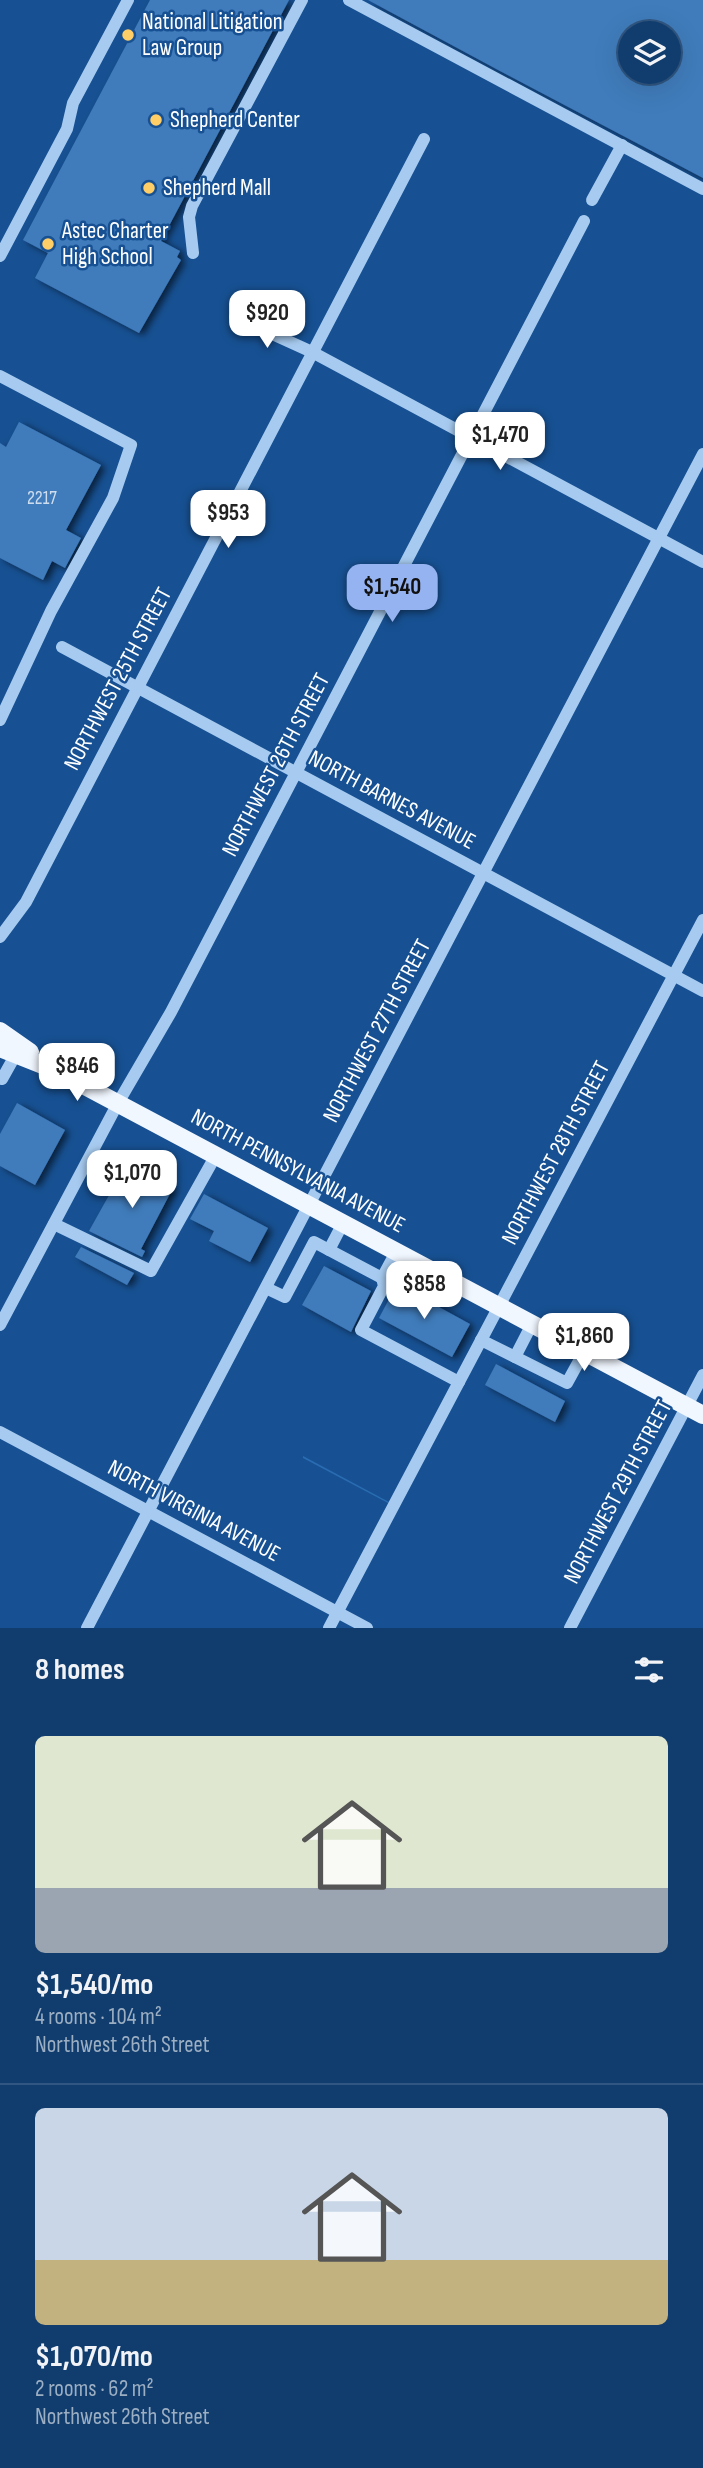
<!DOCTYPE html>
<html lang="en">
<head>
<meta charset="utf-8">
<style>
  body { margin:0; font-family:"Sofia Sans Condensed",sans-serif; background:#1e4876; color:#f1f3f6; height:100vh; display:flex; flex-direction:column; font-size:26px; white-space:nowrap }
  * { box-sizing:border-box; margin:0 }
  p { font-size:23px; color:#9caec2 }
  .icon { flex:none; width:38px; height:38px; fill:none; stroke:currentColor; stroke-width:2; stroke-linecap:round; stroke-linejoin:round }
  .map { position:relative; height:1628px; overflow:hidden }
  .sheet { display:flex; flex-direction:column; background:#113d6e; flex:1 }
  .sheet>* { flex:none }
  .tools { position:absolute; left:618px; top:21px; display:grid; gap:14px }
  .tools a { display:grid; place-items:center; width:63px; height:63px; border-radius:50%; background:#113d6e; box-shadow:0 7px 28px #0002,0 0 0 2px #305681; font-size:35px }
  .price { position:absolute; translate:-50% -60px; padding:0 16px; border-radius:14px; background:#fff; color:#222; font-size:23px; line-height:46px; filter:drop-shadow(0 2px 4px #0008) }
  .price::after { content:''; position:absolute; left:50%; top:42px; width:21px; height:16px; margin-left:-10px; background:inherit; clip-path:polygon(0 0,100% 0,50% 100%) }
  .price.selected { background:#95b2f1; color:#111 }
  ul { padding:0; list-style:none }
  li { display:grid; align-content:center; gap:14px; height:371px; padding:0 35px }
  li+li { border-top:2px solid #305681 }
  li span { display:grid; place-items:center; height:217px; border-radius:10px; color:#555 }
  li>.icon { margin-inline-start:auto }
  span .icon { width:126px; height:126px; fill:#fffc; stroke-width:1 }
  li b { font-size:30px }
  h2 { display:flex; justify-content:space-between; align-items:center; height:84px; padding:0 35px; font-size:30px }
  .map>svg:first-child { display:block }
  .park { fill:#2a6cb2 }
  .building { fill:#407bbb; fill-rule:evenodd; filter:url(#shadow) }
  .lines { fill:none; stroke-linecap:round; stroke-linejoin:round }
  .minor { stroke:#a7cbf0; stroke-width:12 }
  .major { stroke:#f1f7ff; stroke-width:18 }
  .poi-dot { fill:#ffce67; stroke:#175193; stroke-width:2.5 }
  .labels { text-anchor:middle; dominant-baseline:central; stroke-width:5; stroke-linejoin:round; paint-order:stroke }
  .number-label { font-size:19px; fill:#cfdeee }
  .poi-label { font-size:23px; fill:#fff; stroke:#175193; text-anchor:start }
  .street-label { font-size:23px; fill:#fff; stroke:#175193 }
</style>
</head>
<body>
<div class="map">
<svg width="703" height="1628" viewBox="0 0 703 1628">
  <defs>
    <filter id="shadow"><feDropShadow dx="4.5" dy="2.5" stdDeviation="3.5" flood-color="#0009"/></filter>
  </defs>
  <rect width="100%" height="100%" fill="#175193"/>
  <path class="park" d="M303,1456l86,46 -1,1 -85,-45z"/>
  <g class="building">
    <path d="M150,0h139l-128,241 19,10 -3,6 4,3 -42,73 -104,-55 13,-25 -25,-13z"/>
    <path d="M368,0h335v178l-203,-107zM630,33h38v39h-38z"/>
    <path d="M19,422l82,43 -35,65 15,8 -16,30 -13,-7 -9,19 -43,-22v-115l6,4z"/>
    <path d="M17,1103l48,27 -30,55 -35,-19v-32z"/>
    <path d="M127,1163l46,25 -32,61 4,2 -3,6 -53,-26z"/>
    <path d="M204,1194l64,34 -18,34 -41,-21 5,-10 -24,-12z"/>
    <path d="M81,1247l53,26 -7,12 -52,-28z"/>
    <path d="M324,1266l47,25 -20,41 -49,-27z"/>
    <path d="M397,1284l73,40 -18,33 -73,-39z"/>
    <path d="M496,1364l69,37 -10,21 -70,-37z"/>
  </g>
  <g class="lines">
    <g class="minor">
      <path d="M349,0l354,189"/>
      <path d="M592,200l30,-55"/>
      <path d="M193,253l-4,-36 3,-11 110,-206"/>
      <path d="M0,256l67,-127 6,-26 55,-103"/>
      <path d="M235,317l77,35 391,210"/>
      <path d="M0,376l131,69 -18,53 -62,113 -51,109"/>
      <path d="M62,647l641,344"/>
      <path d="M0,937l26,-35 398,-763"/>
      <path d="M0,1078l2,1 14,-25"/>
      <path d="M54,1224l97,47 65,-116"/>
      <path d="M329,1250l14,-27"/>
      <path d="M396,1252l-14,26 2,8 -23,44 98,52"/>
      <path d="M266,1288l19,9 29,-55 68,36"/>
      <path d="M0,1325l118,-222 53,-91 413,-791"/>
      <path d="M481,1340l86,43 17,-31"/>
      <path d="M515,1357l17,-33"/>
      <path d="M0,1432l367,196"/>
      <path d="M87,1628l616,-1174"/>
      <path d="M329,1628l374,-708"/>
      <path d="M570,1628l133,-253"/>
    </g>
    <g class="major">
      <path d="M0,1031l30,21"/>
      <path d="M0,1048l55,22 648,345"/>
    </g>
  </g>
  <g class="poi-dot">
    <circle cx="128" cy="35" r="7"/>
    <circle cx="156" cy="120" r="7"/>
    <circle cx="149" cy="188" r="7"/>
    <circle cx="48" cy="244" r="7"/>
  </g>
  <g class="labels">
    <g class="number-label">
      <text x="42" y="498">2217</text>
    </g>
    <g class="poi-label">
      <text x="142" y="22">National Litigation<tspan x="142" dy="26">Law Group</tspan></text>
      <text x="170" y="120">Shepherd Center</text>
      <text x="163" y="188">Shepherd Mall</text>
      <text x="62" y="231">Astec Charter<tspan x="62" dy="26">High School</tspan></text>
    </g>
    <g class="street-label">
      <text transform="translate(118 679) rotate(-62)">NORTHWEST 25TH STREET</text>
      <text transform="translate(276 765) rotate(-62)">NORTHWEST 26TH STREET</text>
      <text transform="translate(392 800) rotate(28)">NORTH BARNES AVENUE</text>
      <text transform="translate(377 1031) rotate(-62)">NORTHWEST 27TH STREET</text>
      <text transform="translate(556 1153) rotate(-62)">NORTHWEST 28TH STREET</text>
      <text transform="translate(298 1171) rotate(28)">NORTH PENNSYLVANIA AVENUE</text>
      <text transform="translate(618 1492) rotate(-62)">NORTHWEST 29TH STREET</text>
      <text transform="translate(194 1511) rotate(28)">NORTH VIRGINIA AVENUE</text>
    </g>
  </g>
</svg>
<div class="tools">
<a><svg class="icon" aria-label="layers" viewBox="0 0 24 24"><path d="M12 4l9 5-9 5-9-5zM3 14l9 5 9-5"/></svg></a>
</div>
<b class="price" style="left:267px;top:350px">$920</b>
<b class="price" style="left:500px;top:472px">$1,470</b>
<b class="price" style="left:228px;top:550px">$953</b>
<b class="price selected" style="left:392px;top:624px">$1,540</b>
<b class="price" style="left:77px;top:1103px">$846</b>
<b class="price" style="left:132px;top:1210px">$1,070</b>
<b class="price" style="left:424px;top:1321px">$858</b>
<b class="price" style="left:584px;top:1373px">$1,860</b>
</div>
<section class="sheet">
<h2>8 homes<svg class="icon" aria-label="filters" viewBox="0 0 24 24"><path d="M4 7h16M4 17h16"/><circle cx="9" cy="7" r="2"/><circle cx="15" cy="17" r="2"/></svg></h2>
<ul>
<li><span style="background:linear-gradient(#dfe7d0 70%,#9aa5b1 0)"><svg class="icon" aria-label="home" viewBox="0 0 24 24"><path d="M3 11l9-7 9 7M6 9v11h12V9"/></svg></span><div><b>$1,540/mo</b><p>4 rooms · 104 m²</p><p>Northwest 26th Street</p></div></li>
<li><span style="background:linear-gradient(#c9d6e8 70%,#c2b280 0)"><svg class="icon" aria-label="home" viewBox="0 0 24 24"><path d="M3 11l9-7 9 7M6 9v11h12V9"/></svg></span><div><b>$1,070/mo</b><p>2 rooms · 62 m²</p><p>Northwest 26th Street</p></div></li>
</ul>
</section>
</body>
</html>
